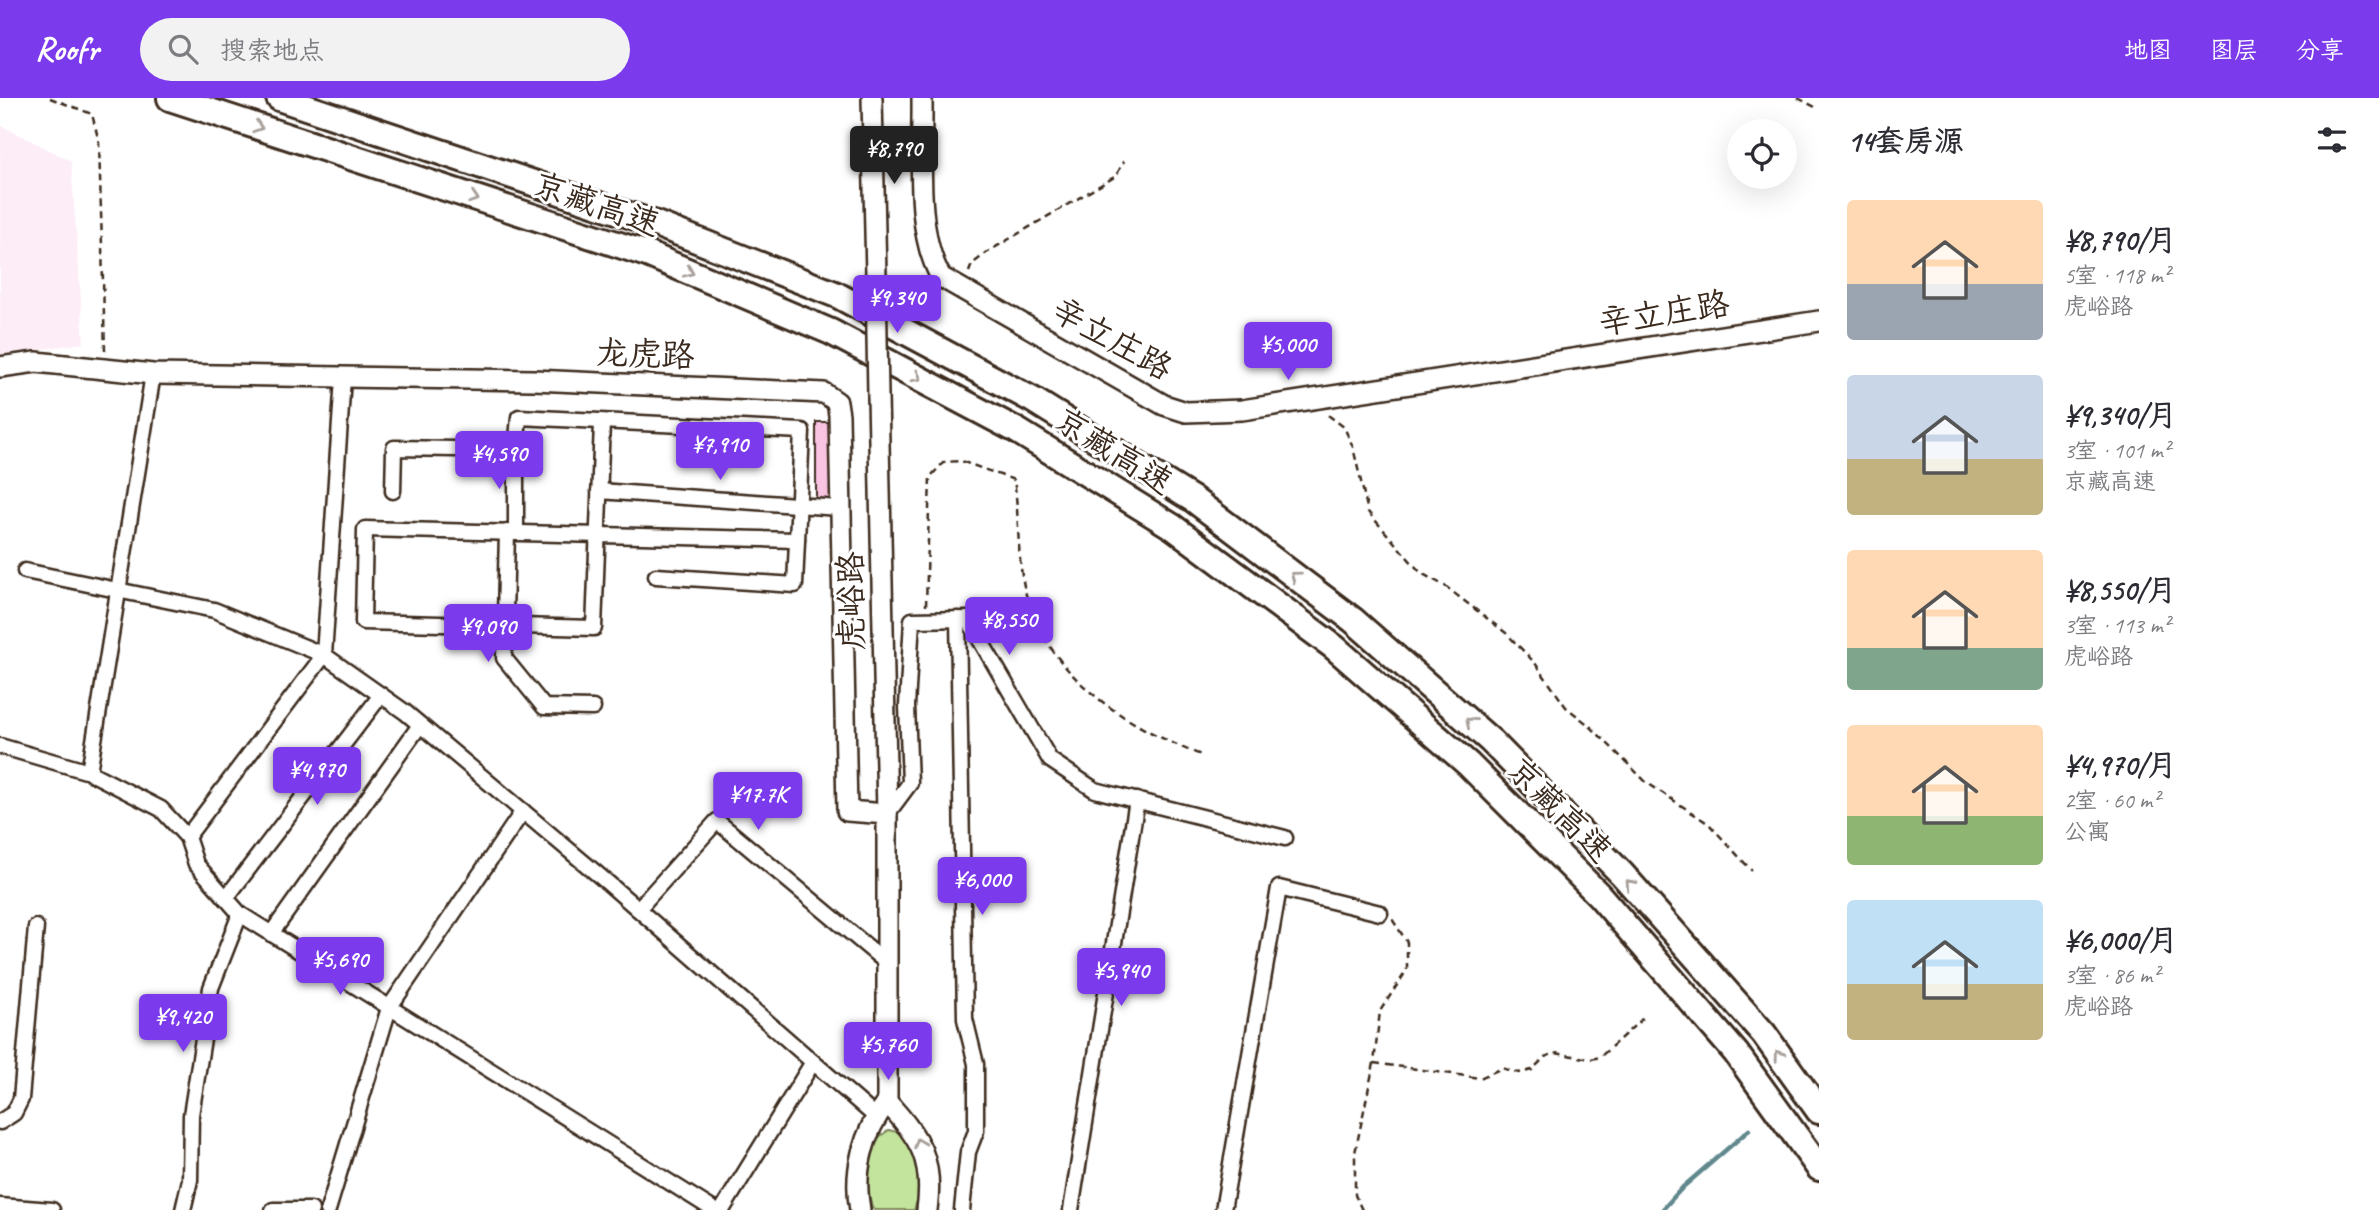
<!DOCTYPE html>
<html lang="zh">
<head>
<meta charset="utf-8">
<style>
  body { margin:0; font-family:Caveat,"LXGW WenKai TC",sans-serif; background:#f2f2f3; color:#2b2b33; height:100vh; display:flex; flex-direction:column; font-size:26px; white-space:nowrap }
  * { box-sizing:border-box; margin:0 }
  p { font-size:23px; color:#7c7c81 }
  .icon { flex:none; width:38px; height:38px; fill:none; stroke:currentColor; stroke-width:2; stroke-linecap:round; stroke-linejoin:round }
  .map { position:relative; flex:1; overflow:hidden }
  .sheet { display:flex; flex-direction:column; background:#fff; width:560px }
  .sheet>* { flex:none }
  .buttons { position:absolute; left:1727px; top:21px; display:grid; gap:14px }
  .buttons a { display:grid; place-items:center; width:70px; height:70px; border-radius:50%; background:#fff; box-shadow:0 7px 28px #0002; font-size:35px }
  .price { position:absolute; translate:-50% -60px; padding:0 16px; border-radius:7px; background:#7c3aed; color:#fff; font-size:23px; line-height:46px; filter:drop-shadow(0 2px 4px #0008) }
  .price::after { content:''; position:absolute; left:50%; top:42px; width:21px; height:16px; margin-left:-10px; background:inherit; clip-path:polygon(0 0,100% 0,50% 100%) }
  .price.current { background:#222; color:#fff }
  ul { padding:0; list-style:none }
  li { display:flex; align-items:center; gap:21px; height:175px; padding:0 28px }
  li span { display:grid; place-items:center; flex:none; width:196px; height:140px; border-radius:7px; color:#555 }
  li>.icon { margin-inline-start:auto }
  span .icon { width:84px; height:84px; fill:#fffc; stroke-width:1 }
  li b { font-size:30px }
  h2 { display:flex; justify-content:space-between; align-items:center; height:84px; padding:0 28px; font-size:30px }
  header { display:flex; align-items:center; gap:42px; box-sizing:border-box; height:98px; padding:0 35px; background:#7c3aed; color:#fff }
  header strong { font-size:33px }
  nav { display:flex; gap:38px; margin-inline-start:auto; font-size:24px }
  .search { width:490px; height:63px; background:#f2f2f3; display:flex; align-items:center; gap:18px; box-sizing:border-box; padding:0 24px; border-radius:38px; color:#7c7c81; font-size:26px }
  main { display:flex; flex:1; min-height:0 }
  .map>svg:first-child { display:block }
  .built { fill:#fdedf6 }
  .green { fill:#c3e49c; stroke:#7f875d; stroke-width:2 }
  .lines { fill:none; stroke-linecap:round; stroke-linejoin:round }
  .stream { stroke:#60888d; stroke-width:4.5 }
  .building { fill:#f8c4e1; stroke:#3b2a1e; stroke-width:2 }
  .street-casing { stroke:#3b2a1e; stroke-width:19 }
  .secondary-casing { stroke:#3b2a1e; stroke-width:24 }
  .highway-casing { stroke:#3b2a1e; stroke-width:30 }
  .path { stroke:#3b2a1e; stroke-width:2.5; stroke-dasharray:7 5; stroke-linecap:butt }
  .street { stroke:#fff; stroke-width:14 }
  .secondary { stroke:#fff; stroke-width:19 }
  .highway { stroke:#fff; stroke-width:24 }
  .secondary-bridge-casing { stroke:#3b2a1e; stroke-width:24; stroke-linecap:butt }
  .secondary-bridge { stroke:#fff; stroke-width:19 }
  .oneway { stroke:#a79f9a }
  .labels { text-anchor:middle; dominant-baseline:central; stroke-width:6; stroke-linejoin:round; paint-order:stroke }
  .street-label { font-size:33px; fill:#3b2a1e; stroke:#fff }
</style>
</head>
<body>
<header>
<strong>Roofr</strong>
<div class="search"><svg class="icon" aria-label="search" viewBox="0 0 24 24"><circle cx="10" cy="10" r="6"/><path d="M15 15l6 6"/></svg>搜索地点</div>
<nav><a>地图</a><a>图层</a><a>分享</a></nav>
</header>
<main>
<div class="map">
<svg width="1819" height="1112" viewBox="0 0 1819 1112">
  <rect width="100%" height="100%" fill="#fff"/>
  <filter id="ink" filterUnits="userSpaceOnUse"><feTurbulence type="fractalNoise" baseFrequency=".0143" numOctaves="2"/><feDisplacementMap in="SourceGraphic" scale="14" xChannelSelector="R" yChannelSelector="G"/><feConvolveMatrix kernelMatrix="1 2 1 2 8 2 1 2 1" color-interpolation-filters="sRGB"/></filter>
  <g filter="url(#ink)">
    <path class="built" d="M0,27l71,36 13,182 -84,12z"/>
    <path class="green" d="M889,1032l12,3c17,27 26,45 13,77h-40l-2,-3 -6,-26 7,-40z"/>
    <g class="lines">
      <path class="stream" d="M1662,1112l21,-23 66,-57"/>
    </g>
    <rect class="building" x="816" y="324" width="16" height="78"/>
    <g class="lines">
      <defs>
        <g id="street">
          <path d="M602,325l-8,205 -231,-6 2,-93c144,4 288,7 432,11"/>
          <path d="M516,352v83"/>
          <path d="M393,393l1,-43 122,2 3,-33 283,14 -7,154 -139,-9"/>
          <path d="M599,393l240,17"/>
          <path d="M507,434l-3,126 40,49 49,1"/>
          <path d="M25,473l189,39 110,45 81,57 203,171 268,234"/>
          <path d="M958,521l7,400 11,45v67l-8,21 -6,58"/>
          <path d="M0,648l89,26 72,37 26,28 9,27 44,50 474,296"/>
          <path d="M89,674l64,-398"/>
          <path d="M887,716l23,-31 -3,-77 5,-86 56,-1 82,141 45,30 190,48"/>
          <path d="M187,739l137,-182 19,-277"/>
          <path d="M226,800l155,-203"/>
          <path d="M638,811l79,-88 170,142"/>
          <path d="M271,836l149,-209"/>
          <path d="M0,1024l14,-9 7,-14 15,-172"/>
          <path d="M0,1108l52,4"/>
          <path d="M183,1112l7,-30 1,-65 20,-127 29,-74"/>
          <path d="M273,1112h38"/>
          <path d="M328,1112l61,-202 134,-197"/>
          <path d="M722,1112l91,-148"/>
          <path d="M1071,1112l66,-410"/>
          <path d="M1223,1112l56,-322 101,25"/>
        </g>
        <g id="secondary">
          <path d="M872,0l4,178"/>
          <path d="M922,0c1,54 -8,133 19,179l223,128 22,7 56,-2 577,-89"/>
          <path d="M0,269l36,-5 117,12 381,6 290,13 13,9 2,13 8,396 40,3"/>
          <path d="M878,298l9,418v288"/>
          <path d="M860,1112c-7,-38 3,-78 27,-108 33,36 47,58 40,108"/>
        </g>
        <g id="highway">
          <path d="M170,0l477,156 184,78 185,98 157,97 161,120 134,117 131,131 137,158 83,115"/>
          <path d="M279,0l377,126 181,71 196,105 161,100 159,120 138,121 131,133 142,160 55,77"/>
        </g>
      </defs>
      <use href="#street" class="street-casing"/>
      <use href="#secondary" class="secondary-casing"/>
      <use href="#highway" class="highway-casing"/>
      <g class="path">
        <path d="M50,0l42,16 7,28 6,209"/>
        <path d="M1798,0l21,11"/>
        <path d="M969,174l3,-8 17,-13 127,-75 8,-15"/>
        <path d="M1328,317l16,12 9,20 15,65 53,61 24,13 61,47 29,30 31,44 24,19 56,56 63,42 43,47"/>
        <path d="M926,508l4,-129 14,-15 17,-1 53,19c6,38 2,81 13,118 25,81 99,128 174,157"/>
        <path d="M1374,965l106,15 22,-10 17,5 13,-3 13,-13 10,-4 36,6 9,-2 43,-39"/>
        <path d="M1362,1112l-7,-15v-42l19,-90 6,-52 27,-41v-28l-15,-23"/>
      </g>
      <use href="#street" class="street"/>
      <use href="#secondary" class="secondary"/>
      <use href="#highway" class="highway"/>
      <defs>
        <path id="secondary-bridge" d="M876,178l2,120"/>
      </defs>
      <use href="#secondary-bridge" class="secondary-bridge-casing"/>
      <use href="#secondary-bridge" class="secondary-bridge"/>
    </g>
    <defs><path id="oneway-chevron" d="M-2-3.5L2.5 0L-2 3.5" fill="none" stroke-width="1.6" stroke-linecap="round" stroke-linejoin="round" transform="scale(1.75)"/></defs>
    <g class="oneway">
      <use href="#oneway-chevron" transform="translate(258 29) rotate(18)"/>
      <use href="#oneway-chevron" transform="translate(474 100) rotate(18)"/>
      <use href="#oneway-chevron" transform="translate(689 174) rotate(23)"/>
      <use href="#oneway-chevron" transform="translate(917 279) rotate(28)"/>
      <use href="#oneway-chevron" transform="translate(1295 478) rotate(-143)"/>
      <use href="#oneway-chevron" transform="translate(1470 624) rotate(-139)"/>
      <use href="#oneway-chevron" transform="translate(1630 786) rotate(-132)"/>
      <use href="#oneway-chevron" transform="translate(1779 957) rotate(-126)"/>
      <use href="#oneway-chevron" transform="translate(919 1045) rotate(-111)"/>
    </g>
  </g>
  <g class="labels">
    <g class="street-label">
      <text transform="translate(597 106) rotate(19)">京藏高速</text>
      <text transform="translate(1664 215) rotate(-9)">辛立庄路</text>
      <text transform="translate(1112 241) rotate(29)">辛立庄路</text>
      <text transform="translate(645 256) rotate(2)">龙虎路</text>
      <text transform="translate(1114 353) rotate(32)">京藏高速</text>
      <text transform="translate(851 503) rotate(-91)">虎峪路</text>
      <text transform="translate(1560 712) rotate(45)">京藏高速</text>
    </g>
  </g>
</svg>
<div class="buttons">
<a><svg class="icon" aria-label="locate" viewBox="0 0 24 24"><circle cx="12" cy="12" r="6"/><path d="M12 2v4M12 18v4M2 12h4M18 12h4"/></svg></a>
</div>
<b class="price current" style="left:894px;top:88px">¥8,790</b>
<b class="price" style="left:897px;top:237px">¥9,340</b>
<b class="price" style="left:1288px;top:284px">¥5,000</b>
<b class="price" style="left:720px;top:384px">¥7,910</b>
<b class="price" style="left:499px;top:393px">¥4,590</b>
<b class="price" style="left:1009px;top:559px">¥8,550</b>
<b class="price" style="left:488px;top:566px">¥9,090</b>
<b class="price" style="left:317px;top:709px">¥4,970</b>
<b class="price" style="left:758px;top:734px">¥17.7K</b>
<b class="price" style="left:982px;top:819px">¥6,000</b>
<b class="price" style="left:340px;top:899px">¥5,690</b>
<b class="price" style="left:1121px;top:910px">¥5,940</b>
<b class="price" style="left:183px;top:956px">¥9,420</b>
<b class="price" style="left:888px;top:984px">¥5,760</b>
</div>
<section class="sheet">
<h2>14套房源<svg class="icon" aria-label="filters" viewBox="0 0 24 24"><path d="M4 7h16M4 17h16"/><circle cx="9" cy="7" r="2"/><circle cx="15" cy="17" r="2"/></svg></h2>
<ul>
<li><span style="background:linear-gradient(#ffd9b3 60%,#9aa5b1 0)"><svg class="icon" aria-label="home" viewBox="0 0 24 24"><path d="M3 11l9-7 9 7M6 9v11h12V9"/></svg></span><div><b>¥8,790/月</b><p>5室 · 118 m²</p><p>虎峪路</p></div></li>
<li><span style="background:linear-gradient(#c9d6e8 60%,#c2b280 0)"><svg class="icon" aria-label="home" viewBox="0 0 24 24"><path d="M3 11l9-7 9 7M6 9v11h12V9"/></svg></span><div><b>¥9,340/月</b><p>3室 · 101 m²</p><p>京藏高速</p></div></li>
<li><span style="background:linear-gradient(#ffd9b3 70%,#7fa58c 0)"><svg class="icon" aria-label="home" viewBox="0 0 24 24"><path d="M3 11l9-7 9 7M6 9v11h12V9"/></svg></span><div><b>¥8,550/月</b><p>3室 · 113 m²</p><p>虎峪路</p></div></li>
<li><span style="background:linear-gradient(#ffd9b3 65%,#8fb573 0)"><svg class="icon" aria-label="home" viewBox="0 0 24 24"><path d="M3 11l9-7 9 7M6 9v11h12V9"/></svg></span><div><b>¥4,970/月</b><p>2室 · 60 m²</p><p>公寓</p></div></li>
<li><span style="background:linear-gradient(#bfe0f5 60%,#c2b280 0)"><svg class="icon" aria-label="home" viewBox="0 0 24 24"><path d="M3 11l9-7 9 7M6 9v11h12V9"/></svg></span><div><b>¥6,000/月</b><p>3室 · 86 m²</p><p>虎峪路</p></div></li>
</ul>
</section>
</main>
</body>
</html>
